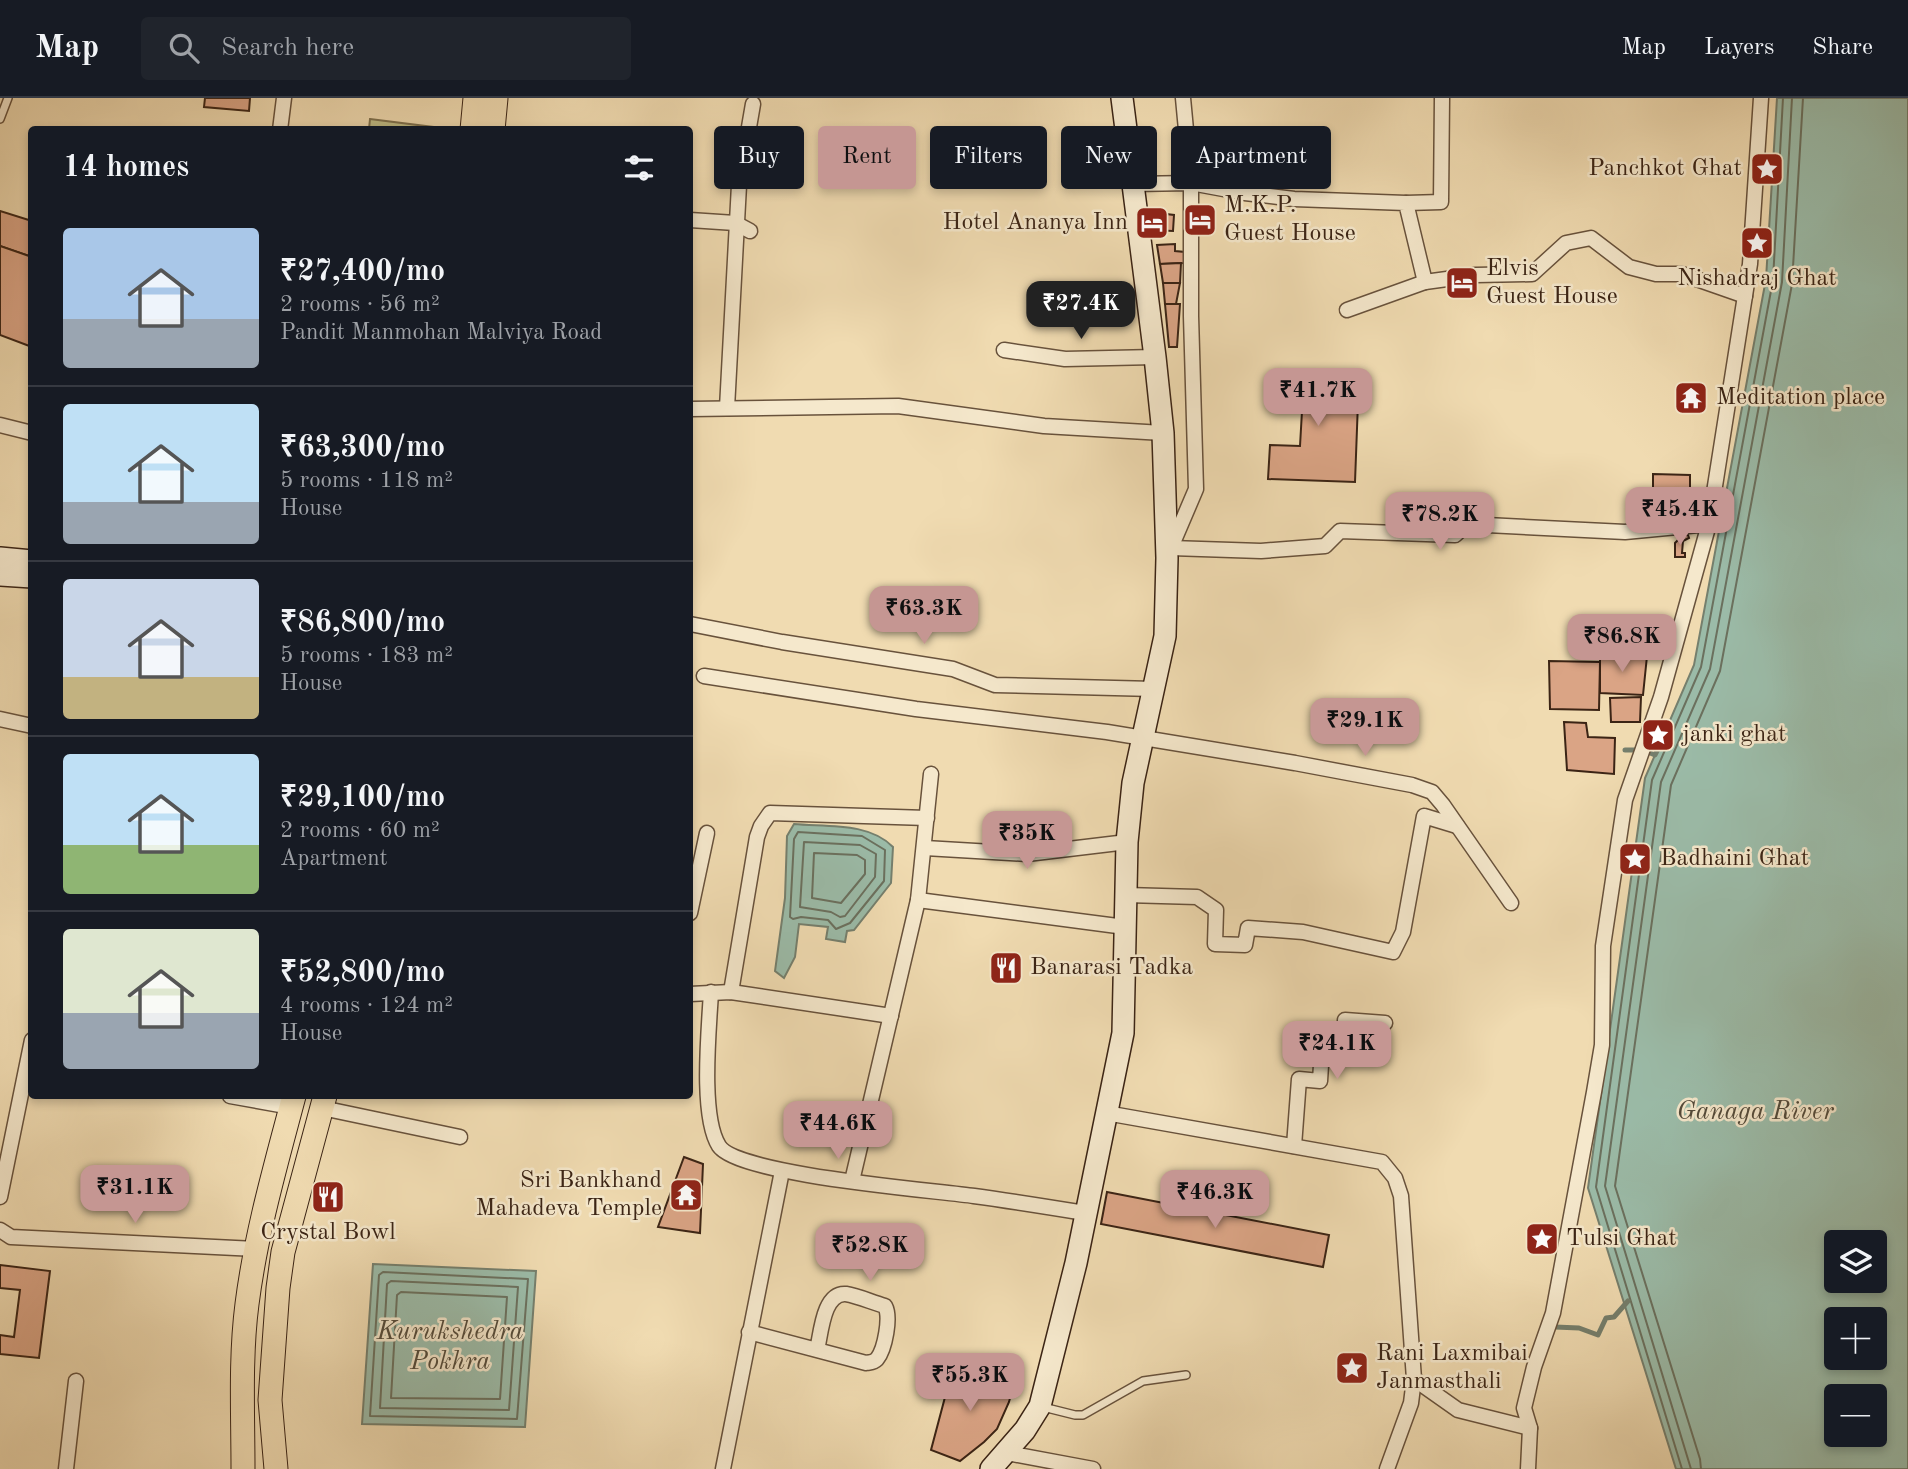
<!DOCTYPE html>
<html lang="en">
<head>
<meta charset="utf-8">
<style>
  body { margin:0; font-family:"Old Standard TT",serif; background:#20242c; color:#f1f3f6; height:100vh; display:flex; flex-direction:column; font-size:26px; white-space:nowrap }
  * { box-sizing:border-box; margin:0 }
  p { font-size:23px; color:#9ea1a6 }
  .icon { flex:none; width:38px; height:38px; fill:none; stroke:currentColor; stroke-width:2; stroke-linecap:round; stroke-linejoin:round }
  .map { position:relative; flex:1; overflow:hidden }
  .side { position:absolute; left:28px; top:28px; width:665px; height:973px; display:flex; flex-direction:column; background:#171b24; border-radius:7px; box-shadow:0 4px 10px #0003 }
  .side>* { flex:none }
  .banner { position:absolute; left:714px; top:28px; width:665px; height:63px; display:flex; gap:14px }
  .buttons { position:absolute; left:1824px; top:1132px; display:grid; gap:14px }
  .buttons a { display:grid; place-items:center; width:63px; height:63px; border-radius:7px; background:#171b24; box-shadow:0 4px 10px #0003; font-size:35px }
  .price { position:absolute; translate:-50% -60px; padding:0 16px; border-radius:14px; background:#c59692; color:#111; font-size:23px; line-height:46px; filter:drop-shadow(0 2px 4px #0008) }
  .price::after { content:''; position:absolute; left:50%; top:42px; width:21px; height:16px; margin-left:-10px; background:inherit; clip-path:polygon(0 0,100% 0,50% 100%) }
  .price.active { background:#222; color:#fff }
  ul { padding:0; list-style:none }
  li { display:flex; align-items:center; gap:21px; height:175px; padding:0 35px }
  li+li { border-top:2px solid #363941 }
  li span { display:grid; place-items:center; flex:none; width:196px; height:140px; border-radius:7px; color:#555 }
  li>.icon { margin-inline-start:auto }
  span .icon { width:84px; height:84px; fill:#fffc; stroke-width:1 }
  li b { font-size:30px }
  h2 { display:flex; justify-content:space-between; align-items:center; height:84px; padding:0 35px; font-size:30px }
  .pill { padding:0 24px; border-radius:7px; background:#171b24; box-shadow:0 4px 10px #0003; font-size:24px; line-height:63px }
  .pill.active { background:#c59692; color:#111 }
  header { display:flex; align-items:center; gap:42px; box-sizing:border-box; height:98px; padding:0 35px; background:#171b24; border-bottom:2px solid #363941 }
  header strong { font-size:33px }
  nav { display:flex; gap:38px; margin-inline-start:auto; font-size:24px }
  .search { width:490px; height:63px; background:#20242c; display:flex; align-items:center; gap:18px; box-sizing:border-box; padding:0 24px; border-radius:7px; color:#9ea1a6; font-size:26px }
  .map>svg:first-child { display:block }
  .green { fill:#c0be87; stroke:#7e714e; stroke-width:2 }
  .water { fill:#9bbba8; stroke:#757f6d; stroke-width:2; fill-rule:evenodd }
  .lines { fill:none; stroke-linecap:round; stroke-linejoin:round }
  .shore { stroke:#6b705e; stroke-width:2 }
  .stream { stroke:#757f6d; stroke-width:5 }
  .building { fill:#daa485; stroke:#3b2415; stroke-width:2 }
  .lane-casing { stroke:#68523c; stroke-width:10 }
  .street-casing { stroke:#68523c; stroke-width:17 }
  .secondary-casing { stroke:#3b2415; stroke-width:24 }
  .primary-casing { stroke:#3b2415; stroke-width:25 }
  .lane { stroke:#f5e8cc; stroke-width:7 }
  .street { stroke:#f5e8cc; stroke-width:14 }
  .secondary { stroke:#f5e8cc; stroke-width:21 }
  .primary { stroke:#f0dbb1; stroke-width:23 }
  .labels { text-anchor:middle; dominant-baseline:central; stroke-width:5; stroke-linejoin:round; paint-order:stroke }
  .poi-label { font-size:24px; fill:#3b2415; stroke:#f5e8cc; text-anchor:start }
  .water-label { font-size:26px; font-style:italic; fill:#534a3a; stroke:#f5e8cc }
</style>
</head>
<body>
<header>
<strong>Map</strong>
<div class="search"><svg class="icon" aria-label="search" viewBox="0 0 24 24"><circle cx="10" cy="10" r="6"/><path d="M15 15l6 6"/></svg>Search here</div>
<nav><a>Map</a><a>Layers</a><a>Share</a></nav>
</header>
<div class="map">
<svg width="1908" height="1371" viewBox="0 0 1908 1371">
  <rect width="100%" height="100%" fill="#f0dbb1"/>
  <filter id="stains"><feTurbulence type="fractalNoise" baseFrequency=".00286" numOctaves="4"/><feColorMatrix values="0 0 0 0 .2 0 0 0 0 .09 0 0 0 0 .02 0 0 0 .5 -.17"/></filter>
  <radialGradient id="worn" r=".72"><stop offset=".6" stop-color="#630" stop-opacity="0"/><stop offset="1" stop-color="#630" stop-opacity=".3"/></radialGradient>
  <path class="green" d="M370,21l63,8v2h-64z"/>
  <g class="water">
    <path d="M1777,0h131v1371h-232l-88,-281 57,-410 49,-113 72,-386zM1836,1144h38v39h-38zM1836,1222h38v38h-38zM1836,1298h38v39h-38z"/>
    <path d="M794,726c32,3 75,-2 99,23l-2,36 -37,47 -7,1 -2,11 -19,-3 2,-12 -29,-3 -4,33 -11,21 -9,-7 10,-73 2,-62z"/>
    <path d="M373,1166l163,7 -11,156 -163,-3z"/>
  </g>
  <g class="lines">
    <g class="shore">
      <path d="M798,734l64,4 23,14 -1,31 -34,42 -14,6 -8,-9 -27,-3 -8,2 -3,-2 4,-78z"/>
      <path d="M804,744l56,3 16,9 -1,23 -30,39 -5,1 -9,-5 -31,-5z"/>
      <path d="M814,755l43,2 8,5v14l-24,29 -29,-5z"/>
      <path d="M383,1174l145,7 -11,140 -147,-3 9,-141z"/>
      <path d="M391,1183l127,6 -9,123 -129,-2 7,-124z"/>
      <path d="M401,1194l106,5 -7,102 -109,-1 6,-103z"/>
      <path d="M1682,1371l-86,-282 56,-407 49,-113 72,-387 10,-182"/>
      <path d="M1691,1371l-86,-283 56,-404 49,-113 72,-387 10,-184"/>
      <path d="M1701,1371l-1,-10 -85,-273 56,-401 49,-114 72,-387 11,-186"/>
    </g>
    <g class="stream">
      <path d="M1625,652h18l12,5 4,-8h2"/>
      <path d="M1555,1229l24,1 19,7 8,-17 8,-1 14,-16"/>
    </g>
  </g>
  <g class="building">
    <path d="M205,0h45l-1,13 -45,-4z"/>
    <path d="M0,113l32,10v36l-32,-11z"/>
    <path d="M1166,116l8,1 -1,16 -22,-1 -1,-14z"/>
    <path d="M1175,146v7l10,1 -1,11 -24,1 -3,-19z"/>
    <path d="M0,148l32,11v90l-32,-12z"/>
    <path d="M1181,165l-1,20h-17l-3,-19z"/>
    <path d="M1163,185h17l-4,21h-11z"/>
    <path d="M1165,206h15l-3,43h-8z"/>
    <path d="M1276,275l83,2 -4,107 -87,-3 2,-34 30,1 2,-35 -27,-1z"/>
    <path d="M1653,376l37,1v34h-37z"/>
    <path d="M1683,437h5l1,3 -6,3 -1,12h3v4h-10v-14z"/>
    <path d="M1600,555l47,3 -4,39 -43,-2z"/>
    <path d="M1549,563l51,1 -1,48 -49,-1z"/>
    <path d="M1641,599l-1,25h-29l-1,-24z"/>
    <path d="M1564,624l22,1 2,14 27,1 -1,36 -47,-4z"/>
    <path d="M684,1059l19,7 -3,69 -42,-6z"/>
    <path d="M1107,1094l222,43 -6,32 -222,-43z"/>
    <path d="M0,1167l50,6 -11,87 -39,-4v-19l14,2 6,-47 -20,-2z"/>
    <path d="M953,1269l61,16 -5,19 -12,27 -13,13 -24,19 -29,-11z"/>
  </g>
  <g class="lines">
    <defs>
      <g id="lane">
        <path d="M0,21l8,-21"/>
        <path d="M1043,1309l32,8h8l60,-34 43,-6"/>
      </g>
      <g id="street">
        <path d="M280,32l4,-32"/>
        <path d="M1133,86l58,-1 54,10 49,6 112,4 19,79 51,-7 56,-1 34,-31 25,-5 38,29 27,7h26l63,22"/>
        <path d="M1406,105l35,-1 1,-104"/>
        <path d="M690,122l45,3 15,8"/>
        <path d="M1347,212l78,-28"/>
        <path d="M1004,252l61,9 90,-2"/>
        <path d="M727,310l12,-223 14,-81"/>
        <path d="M690,311l208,-3 146,20 119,7"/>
        <path d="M0,327l32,8"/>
        <path d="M1171,450l90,3 64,-5 15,-15 115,4 12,-11 158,8 84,-8"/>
        <path d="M1170,452l26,-61 -5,-173v-133l-8,-85"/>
        <path d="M690,526l92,18 171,27 42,16 159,4"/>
        <path d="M704,578l212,33 191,23 188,31 117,22 20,7 11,13 68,98"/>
        <path d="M0,621l32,7"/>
        <path d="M925,750l102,6 100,-12"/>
        <path d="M1126,797l71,2 19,13 -1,34 30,1 3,-17 55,4 90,20 10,-20 21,-116 33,10"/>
        <path d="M918,802l207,27"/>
        <path d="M690,815l17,-80"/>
        <path d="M711,894c-2,37 -11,124 8,154 19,29 213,44 255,50 37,5 74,11 111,17"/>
        <path d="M731,894l26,-155 4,-11 9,-13 157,5"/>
        <path d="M690,896l41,-2 160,24"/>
        <path d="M230,998l61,11"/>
        <path d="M322,1010l138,29"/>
        <path d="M1106,1015l276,49 13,16 6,18 13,183 -3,24 -24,66"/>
        <path d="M1294,1048l5,-67 21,2 3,-48 22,3v-16l40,3"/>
        <path d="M852,1083l66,-281 13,-126"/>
        <path d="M0,1099l32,-157"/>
        <path d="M0,1132l11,7 245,12"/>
        <path d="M749,1234l117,31c5,-1 7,0 11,-4 8,-10 14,-42 8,-53 -12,-3 -26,-10 -39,-12 -23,-2 -25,40 -29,56"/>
        <path d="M1414,1281l44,31 72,18"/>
        <path d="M1007,1355l86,16"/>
        <path d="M66,1371l10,-88"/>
        <path d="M723,1371l59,-298"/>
        <path d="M1528,1371l2,-41 -6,-20 10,-41 19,-54 41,-221 8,-47 1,-99 22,-146 36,-103 48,-173 41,-260 11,-166"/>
      </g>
      <g id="secondary">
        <path d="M0,460l32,3"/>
        <path d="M0,477l32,2"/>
        <path d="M991,1371l34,-39 15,-24 36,-143 47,-230 4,-191 6,-59 32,-147 2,-78 -4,-125 -8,-76 -33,-259"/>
      </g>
      <g id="primary">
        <path d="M472,32l3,-32"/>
        <path d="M493,32l3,-32"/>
        <path d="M243,1371c0,-55 -3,-111 4,-165 9,-71 29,-140 47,-208"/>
        <path d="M276,1371l-6,-69 8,-112 5,-36 42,-156"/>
      </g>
    </defs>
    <use href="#lane" class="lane-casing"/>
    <use href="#street" class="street-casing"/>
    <use href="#secondary" class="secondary-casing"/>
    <use href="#primary" class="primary-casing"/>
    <use href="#lane" class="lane"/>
    <use href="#street" class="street"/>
    <use href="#secondary" class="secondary"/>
    <use href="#primary" class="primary"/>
  </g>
  <defs>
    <symbol id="sight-square" viewBox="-11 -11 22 22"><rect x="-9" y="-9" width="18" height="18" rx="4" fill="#8f2418" stroke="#f5e8cc"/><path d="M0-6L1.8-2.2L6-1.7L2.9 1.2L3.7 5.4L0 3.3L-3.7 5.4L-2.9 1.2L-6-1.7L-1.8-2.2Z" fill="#fff"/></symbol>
    <symbol id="hotel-square" viewBox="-11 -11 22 22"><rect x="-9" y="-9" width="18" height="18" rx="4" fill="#8f2418" stroke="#f5e8cc"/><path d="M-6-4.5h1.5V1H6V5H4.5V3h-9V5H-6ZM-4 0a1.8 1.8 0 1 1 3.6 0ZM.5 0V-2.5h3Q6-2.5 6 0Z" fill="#fff"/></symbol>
    <symbol id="temple-square" viewBox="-11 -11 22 22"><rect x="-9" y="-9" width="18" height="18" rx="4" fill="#8f2418" stroke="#f5e8cc"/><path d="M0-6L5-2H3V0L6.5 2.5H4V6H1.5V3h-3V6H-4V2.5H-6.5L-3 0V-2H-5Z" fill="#fff"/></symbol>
    <symbol id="restaurant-square" viewBox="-11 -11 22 22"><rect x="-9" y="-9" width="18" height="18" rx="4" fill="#8f2418" stroke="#f5e8cc"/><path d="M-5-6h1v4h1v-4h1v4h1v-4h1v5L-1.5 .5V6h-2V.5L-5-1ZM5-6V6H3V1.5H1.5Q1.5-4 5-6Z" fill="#fff"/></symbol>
  </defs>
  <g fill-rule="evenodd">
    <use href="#sight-square" x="1748" y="52" width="38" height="38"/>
    <use href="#hotel-square" x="1181" y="103" width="38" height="38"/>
    <use href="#hotel-square" x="1133" y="106" width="38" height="38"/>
    <use href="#sight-square" x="1738" y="126" width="38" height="38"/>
    <use href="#hotel-square" x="1443" y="166" width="38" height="38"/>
    <use href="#temple-square" x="1672" y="281" width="38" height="38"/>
    <use href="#sight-square" x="1639" y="618" width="38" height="38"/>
    <use href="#sight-square" x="1616" y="742" width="38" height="38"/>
    <use href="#restaurant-square" x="987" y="851" width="38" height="38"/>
    <use href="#temple-square" x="667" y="1078" width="38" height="38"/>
    <use href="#restaurant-square" x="309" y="1080" width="38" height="38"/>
    <use href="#sight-square" x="1523" y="1122" width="38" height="38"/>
    <use href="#sight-square" x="1333" y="1251" width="38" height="38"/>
  </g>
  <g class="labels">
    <g class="poi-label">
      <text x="1742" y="71" text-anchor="end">Panchkot Ghat</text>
      <text x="1224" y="108">M.K.P.<tspan x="1224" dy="28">Guest House</tspan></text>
      <text x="1128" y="125" text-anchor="end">Hotel Ananya Inn</text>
      <text x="1486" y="171">Elvis<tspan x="1486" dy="28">Guest House</tspan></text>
      <text x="1757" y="181" text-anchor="middle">Nishadraj Ghat</text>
      <text x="1716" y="300">Meditation place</text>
      <text x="1682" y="637">janki ghat</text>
      <text x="1660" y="761">Badhaini Ghat</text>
      <text x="1030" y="870">Banarasi Tadka</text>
      <text x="662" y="1083" text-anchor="end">Sri Bankhand<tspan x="662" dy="28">Mahadeva Temple</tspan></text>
      <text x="328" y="1135" text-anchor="middle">Crystal Bowl</text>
      <text x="1566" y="1141">Tulsi Ghat</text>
      <text x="1376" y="1256">Rani Laxmibai<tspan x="1376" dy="28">Janmasthali</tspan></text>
    </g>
    <g class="water-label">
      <text x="1755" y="1014">Ganaga River</text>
      <text x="450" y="1234">Kurukshedra<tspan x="450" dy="30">Pokhra</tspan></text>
    </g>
  </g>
  <rect width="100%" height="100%" filter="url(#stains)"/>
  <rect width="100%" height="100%" fill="url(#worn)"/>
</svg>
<div class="buttons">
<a><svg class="icon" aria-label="layers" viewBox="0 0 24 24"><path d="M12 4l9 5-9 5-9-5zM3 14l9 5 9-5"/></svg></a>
<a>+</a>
<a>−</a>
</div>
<b class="price active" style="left:1081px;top:243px">₹27.4K</b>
<b class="price" style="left:1318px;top:330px">₹41.7K</b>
<b class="price" style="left:1680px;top:449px">₹45.4K</b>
<b class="price" style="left:1440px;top:454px">₹78.2K</b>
<b class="price" style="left:924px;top:548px">₹63.3K</b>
<b class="price" style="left:1622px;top:576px">₹86.8K</b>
<b class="price" style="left:1365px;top:660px">₹29.1K</b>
<b class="price" style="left:1027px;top:773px">₹35K</b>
<b class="price" style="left:1337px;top:983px">₹24.1K</b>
<b class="price" style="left:838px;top:1063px">₹44.6K</b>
<b class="price" style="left:135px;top:1127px">₹31.1K</b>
<b class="price" style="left:1215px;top:1132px">₹46.3K</b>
<b class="price" style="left:870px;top:1185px">₹52.8K</b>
<b class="price" style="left:970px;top:1315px">₹55.3K</b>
<div class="banner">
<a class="pill">Buy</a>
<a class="pill active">Rent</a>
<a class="pill">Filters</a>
<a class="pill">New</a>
<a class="pill">Apartment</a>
</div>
<section class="side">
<h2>14 homes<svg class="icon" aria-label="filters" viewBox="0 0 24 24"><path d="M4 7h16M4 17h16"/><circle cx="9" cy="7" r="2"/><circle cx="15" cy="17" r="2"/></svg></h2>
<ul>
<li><span style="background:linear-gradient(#a9c7e8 65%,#9aa5b1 0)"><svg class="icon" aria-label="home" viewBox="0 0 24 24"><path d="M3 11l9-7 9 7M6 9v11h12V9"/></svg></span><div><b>₹27,400/mo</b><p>2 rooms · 56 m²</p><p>Pandit Manmohan Malviya Road</p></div></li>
<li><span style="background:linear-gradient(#bfe0f5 70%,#9aa5b1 0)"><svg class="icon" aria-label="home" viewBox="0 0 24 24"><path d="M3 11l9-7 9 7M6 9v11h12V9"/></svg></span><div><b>₹63,300/mo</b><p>5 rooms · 118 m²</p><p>House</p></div></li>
<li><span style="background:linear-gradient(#c9d6e8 70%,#c2b280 0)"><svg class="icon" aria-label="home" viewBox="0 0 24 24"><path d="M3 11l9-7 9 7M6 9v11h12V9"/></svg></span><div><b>₹86,800/mo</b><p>5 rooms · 183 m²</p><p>House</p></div></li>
<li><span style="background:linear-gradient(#bfe0f5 65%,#8fb573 0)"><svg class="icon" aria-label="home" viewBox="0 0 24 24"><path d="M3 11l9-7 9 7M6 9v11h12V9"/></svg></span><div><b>₹29,100/mo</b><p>2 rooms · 60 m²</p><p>Apartment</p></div></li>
<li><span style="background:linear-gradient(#dfe7d0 60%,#9aa5b1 0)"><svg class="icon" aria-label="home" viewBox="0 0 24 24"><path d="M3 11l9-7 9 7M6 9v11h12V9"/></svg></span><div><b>₹52,800/mo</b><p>4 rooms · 124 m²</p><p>House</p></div></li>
</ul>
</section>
</div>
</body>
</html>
